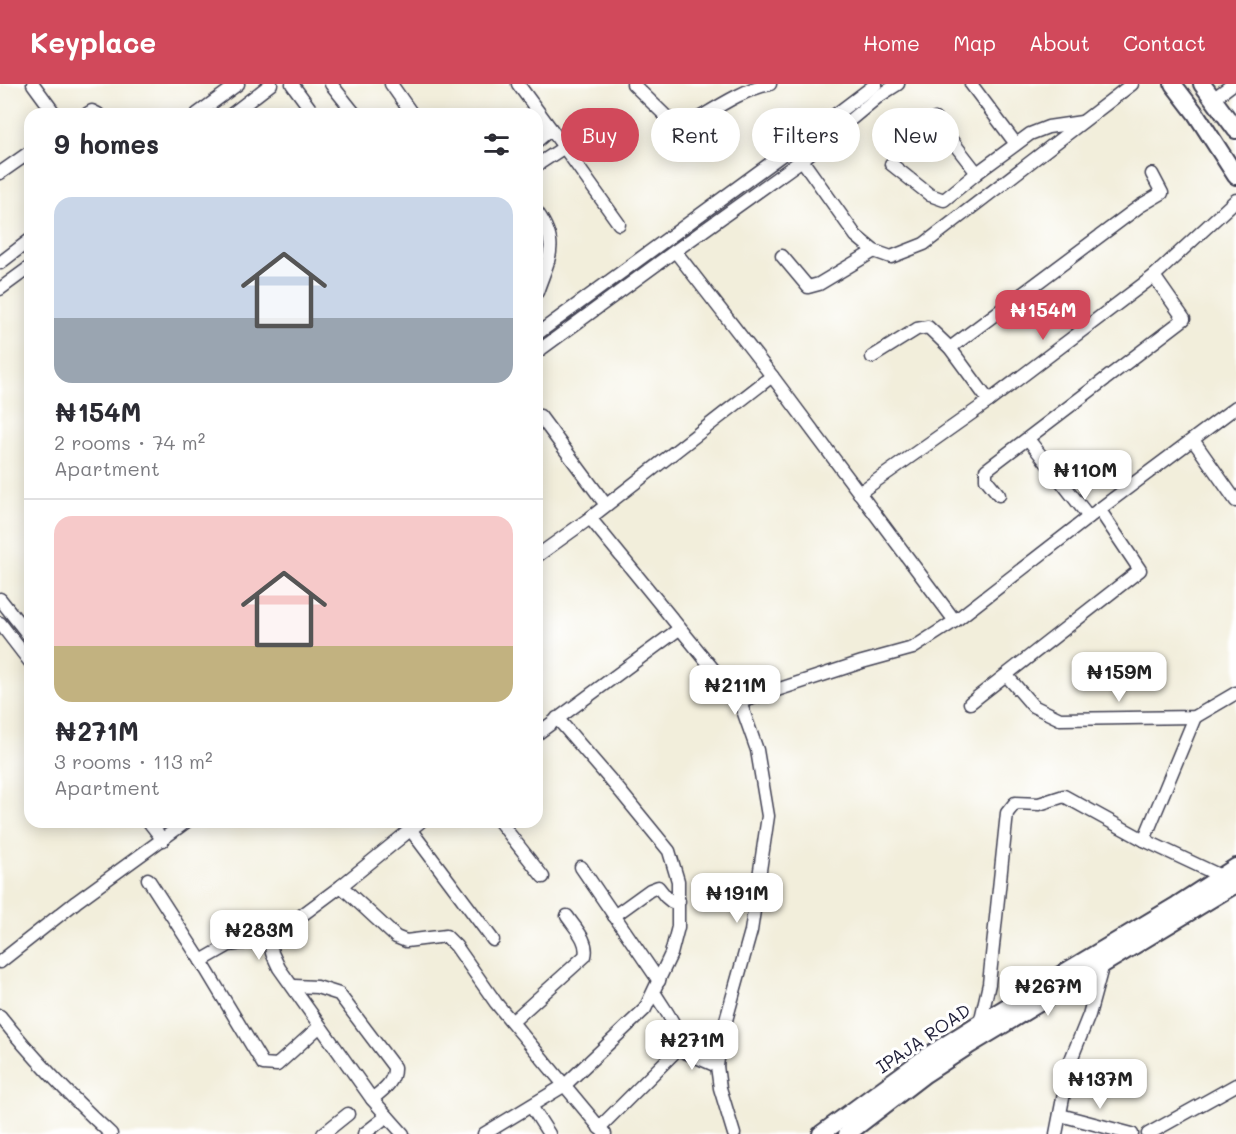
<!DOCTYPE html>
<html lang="en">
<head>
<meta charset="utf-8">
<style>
  body { margin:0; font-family:Mali,sans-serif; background:#f7f7f7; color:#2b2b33; height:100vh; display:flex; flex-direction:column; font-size:22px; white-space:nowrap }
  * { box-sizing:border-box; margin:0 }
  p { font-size:20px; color:#7c7c81 }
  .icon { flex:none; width:33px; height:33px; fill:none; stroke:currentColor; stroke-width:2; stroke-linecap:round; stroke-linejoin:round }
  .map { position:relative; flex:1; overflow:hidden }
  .side { position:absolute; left:24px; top:24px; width:519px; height:720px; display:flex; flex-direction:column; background:#fff; border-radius:18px; box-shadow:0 3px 15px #0003 }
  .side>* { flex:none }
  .hud { position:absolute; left:561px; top:24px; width:570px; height:54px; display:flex; gap:12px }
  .price { position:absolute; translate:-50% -51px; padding:0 14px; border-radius:12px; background:#fff; color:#222; font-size:20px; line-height:39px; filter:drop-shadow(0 2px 3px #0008) }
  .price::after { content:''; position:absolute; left:50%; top:36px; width:18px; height:14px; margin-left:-9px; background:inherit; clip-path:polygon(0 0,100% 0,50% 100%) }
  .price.active { background:#d1495b; color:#fff }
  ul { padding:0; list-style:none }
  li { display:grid; align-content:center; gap:12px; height:318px; padding:0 30px }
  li+li { border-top:2px solid #e1e1e2 }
  li span { display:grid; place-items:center; height:186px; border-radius:18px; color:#555 }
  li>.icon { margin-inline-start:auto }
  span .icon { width:108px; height:108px; fill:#fffc; stroke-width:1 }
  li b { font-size:26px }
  h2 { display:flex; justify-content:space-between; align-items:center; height:72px; padding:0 30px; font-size:26px }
  .pill { padding:0 21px; border-radius:27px; background:#fff; box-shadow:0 3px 15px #0003; font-size:21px; line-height:54px }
  .pill.active { background:#d1495b; color:#fff }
  header { display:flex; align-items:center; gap:36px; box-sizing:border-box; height:84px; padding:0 30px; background:#d1495b; color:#fff }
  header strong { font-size:28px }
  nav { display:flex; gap:33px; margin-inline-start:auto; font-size:21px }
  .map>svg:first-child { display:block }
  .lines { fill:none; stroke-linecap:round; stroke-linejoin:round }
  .street-casing { stroke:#414153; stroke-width:15 }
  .secondary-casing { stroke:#414153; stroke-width:20 }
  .street { stroke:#fff; stroke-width:12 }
  .secondary { stroke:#fff; stroke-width:16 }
  .labels { text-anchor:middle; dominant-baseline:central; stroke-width:6; stroke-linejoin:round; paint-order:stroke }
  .street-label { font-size:18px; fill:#22223b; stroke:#fff }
</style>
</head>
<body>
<header>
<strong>Keyplace</strong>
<nav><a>Home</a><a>Map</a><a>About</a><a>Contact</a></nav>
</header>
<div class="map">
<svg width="1236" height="1050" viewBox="0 0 1236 1050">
  <rect width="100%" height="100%" fill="#fff"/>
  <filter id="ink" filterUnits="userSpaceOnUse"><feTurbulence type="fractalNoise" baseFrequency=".0167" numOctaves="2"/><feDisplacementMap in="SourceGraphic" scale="12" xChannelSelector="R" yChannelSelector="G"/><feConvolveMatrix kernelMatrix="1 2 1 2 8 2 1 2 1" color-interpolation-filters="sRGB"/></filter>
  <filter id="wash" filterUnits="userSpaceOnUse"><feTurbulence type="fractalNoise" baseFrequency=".008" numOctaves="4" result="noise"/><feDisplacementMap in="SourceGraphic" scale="24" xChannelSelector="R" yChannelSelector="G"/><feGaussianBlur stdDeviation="1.35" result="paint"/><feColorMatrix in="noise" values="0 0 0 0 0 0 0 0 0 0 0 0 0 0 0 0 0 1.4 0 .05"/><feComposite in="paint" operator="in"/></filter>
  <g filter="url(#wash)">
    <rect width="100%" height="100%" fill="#f2eedb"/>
  </g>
  <g filter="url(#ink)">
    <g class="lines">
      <defs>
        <g id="street">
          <path d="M33,0l22,30"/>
          <path d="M292,0l22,30"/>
          <path d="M331,0l24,30"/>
          <path d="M391,0l21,30"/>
          <path d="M518,0l33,45 -14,12"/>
          <path d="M633,0l42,41 9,2c25,-14 58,-38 86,-43"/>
          <path d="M971,0l45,60"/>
          <path d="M1213,15l20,-15"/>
          <path d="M87,30l5,-3 6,3"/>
          <path d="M197,30l41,-30"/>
          <path d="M232,30l39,-30"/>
          <path d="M935,35l42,54"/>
          <path d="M551,45l68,95"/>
          <path d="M802,76l54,76 18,15 17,6 33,-13 208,-160"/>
          <path d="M891,80l39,31 14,5 33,-27 53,-39 18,-7 34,-5"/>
          <path d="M537,81l26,-17"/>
          <path d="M0,89l30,-21"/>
          <path d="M537,128c23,33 12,45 0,80"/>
          <path d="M675,167l97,125 183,245"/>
          <path d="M782,172l26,31 11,-3 55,-33"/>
          <path d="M0,179l30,-23"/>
          <path d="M0,205l30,-22"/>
          <path d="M537,250l253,-185 86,-65"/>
          <path d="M950,264l190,-142 22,-13 -10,-19"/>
          <path d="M537,268l138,-101 127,-91 77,-64 19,-12"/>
          <path d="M872,273l45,-28 11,-2 22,21 39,53"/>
          <path d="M540,332l66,89"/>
          <path d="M1028,355l61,78"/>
          <path d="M1193,356l43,61"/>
          <path d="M859,409l130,-92 165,-125 82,-76"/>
          <path d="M999,411l-13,-16v-9l198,-151 -30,-43"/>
          <path d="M590,434l150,184 122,-40 51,-14 42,-27 134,-104 147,-110"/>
          <path d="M537,472l53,-38 182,-142"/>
          <path d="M0,515l30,38"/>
          <path d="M0,539l30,39"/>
          <path d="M1007,592l26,30 27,13 135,-2 41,-24"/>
          <path d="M970,619l170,-133 -41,-61"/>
          <path d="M537,650l142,-105"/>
          <path d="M149,738l14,18"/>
          <path d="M500,738l43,55"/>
          <path d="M410,745l83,111"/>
          <path d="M1144,756l51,-123"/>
          <path d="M581,783l78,114"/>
          <path d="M148,795l53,82 62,103 14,1 43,-39"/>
          <path d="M341,802l55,51 10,4 40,-5 10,10 40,57 109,131"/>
          <path d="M614,832l36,-26 8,-3 8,10 6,5 7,-1"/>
          <path d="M201,877l28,-16 41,-6"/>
          <path d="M0,878l76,-60 110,-80"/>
          <path d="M294,902l23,1 22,7 55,73c1,15 -11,23 -22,32"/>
          <path d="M0,932c34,43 71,81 111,118"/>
          <path d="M512,938l73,-66c4,-15 -10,-28 -18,-40"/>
          <path d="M980,939l9,-39 18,-171 8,-10 24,1 25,-8 80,44 83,39"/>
          <path d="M678,965l39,17"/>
          <path d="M531,1022l18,28"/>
          <path d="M1060,1031l72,19"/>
          <path d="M599,1044l79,-79c5,-19 -15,-41 -24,-57"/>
          <path d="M323,1050l25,-20"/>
          <path d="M364,1050l23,-18"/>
          <path d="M403,1050l-31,-35 -93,-131 -7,-15 -2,-14 71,-53 79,-64"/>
          <path d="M484,1050l81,-49 80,-76 26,-55 7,-27v-46l-9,-30 -49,-60 -63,-73"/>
          <path d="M734,1050l-14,-46 -3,-22 4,-28 30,-107 17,-115 -11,-66 -17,-48"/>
          <path d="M1056,1050l14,-72 19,-47 14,-51"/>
          <path d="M1148,1050l88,-49"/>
        </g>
        <g id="secondary">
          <path d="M1173,0l23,30 40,62"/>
          <path d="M1202,0l34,46"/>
          <path d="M821,1050l105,-77 54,-34 197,-118 59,-38"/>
          <path d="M847,1050l78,-60 43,-28 268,-162"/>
        </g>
      </defs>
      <use href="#street" class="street-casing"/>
      <use href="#secondary" class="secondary-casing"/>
      <use href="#street" class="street"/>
      <use href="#secondary" class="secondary"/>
    </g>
  </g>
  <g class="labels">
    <g class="street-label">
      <text transform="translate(923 954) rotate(-34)">IPAJA ROAD</text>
    </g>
  </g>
</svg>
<b class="price active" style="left:1043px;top:257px">₦154M</b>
<b class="price" style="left:1085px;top:417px">₦110M</b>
<b class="price" style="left:1119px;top:619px">₦159M</b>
<b class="price" style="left:735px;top:632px">₦211M</b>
<b class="price" style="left:737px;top:840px">₦191M</b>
<b class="price" style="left:259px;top:877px">₦283M</b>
<b class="price" style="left:1048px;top:933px">₦267M</b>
<b class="price" style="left:692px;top:987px">₦271M</b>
<b class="price" style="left:1100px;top:1026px">₦137M</b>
<div class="hud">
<a class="pill active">Buy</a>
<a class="pill">Rent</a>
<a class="pill">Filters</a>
<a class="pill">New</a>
</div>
<section class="side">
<h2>9 homes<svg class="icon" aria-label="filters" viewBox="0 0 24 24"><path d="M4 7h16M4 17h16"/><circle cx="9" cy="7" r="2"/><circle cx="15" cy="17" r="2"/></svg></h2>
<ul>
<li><span style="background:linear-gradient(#c9d6e8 65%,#9aa5b1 0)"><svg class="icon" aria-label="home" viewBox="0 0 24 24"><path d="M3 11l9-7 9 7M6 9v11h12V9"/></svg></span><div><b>₦154M</b><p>2 rooms · 74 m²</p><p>Apartment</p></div></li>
<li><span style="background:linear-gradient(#f6c9c9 70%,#c2b280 0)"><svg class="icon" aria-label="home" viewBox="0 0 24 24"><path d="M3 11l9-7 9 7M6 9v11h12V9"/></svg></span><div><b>₦271M</b><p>3 rooms · 113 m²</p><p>Apartment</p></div></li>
</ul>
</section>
</div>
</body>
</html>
